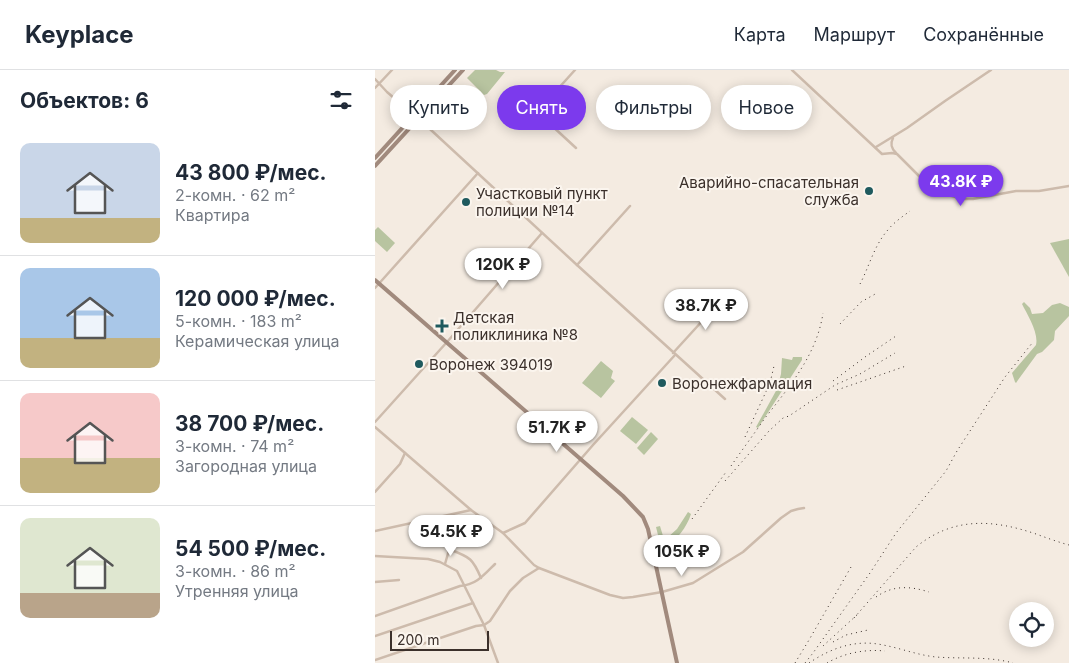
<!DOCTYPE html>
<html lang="ru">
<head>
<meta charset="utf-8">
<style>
  body { margin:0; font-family:Inter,sans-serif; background:#f6f6f7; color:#1f2937; height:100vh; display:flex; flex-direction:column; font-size:19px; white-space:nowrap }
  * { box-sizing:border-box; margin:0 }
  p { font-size:16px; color:#747a83 }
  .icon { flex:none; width:28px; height:28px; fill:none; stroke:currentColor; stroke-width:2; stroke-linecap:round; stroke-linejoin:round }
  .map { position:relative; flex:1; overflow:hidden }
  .details { display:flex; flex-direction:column; background:#fff; width:375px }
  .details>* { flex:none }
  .guide { position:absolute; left:15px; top:15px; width:475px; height:45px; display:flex; gap:10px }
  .fabs { position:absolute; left:634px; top:532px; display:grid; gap:10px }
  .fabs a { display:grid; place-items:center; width:45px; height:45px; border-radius:50%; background:#fff; box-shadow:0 2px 12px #0003; font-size:25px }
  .scale { position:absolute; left:15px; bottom:12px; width:99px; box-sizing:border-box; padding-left:5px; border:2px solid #3b302b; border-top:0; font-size:14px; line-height:18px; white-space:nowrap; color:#3b302b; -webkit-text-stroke:4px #fbf5ee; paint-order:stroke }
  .price { position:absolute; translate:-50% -42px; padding:0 11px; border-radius:18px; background:#fff; color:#222; font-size:16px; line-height:32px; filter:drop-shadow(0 1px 2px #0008) }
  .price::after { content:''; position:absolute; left:50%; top:30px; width:15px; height:11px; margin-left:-8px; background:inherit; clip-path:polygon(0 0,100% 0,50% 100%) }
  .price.current { background:#7c3aed; color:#fff }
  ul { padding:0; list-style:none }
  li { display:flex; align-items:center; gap:15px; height:125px; padding:0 20px }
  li+li { border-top:1px solid #e0e1e3 }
  li span { display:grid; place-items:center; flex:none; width:140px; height:100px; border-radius:10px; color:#555 }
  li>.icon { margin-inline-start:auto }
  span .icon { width:60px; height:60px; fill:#fffc; stroke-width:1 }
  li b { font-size:21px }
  h2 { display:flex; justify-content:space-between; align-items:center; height:60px; padding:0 20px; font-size:21px }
  .chip { padding:0 18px; border-radius:22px; background:#fff; box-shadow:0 2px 12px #0003; font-size:18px; line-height:45px }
  .chip.current { background:#7c3aed; color:#fff }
  header { display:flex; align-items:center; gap:30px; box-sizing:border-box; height:70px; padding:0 25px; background:#fff; border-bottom:1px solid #e0e1e3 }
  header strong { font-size:24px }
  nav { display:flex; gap:28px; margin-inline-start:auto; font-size:18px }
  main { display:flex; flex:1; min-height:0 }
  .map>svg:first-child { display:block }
  .green { fill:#b8c4a0 }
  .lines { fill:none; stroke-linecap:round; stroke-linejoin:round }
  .street { stroke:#cdbbac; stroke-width:2.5 }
  .secondary { stroke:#a18a7d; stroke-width:4 }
  .rail { stroke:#3b302b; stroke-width:1; stroke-dasharray:1 4; stroke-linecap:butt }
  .poi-dot { fill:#1f5a5e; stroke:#fbf5ee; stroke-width:2 }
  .labels { text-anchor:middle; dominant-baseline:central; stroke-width:4; stroke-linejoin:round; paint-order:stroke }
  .poi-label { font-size:15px; fill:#3b302b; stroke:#fbf5ee; text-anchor:start }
</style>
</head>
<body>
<header>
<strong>Keyplace</strong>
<nav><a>Карта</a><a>Маршрут</a><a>Сохранённые</a></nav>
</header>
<main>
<section class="details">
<h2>Объектов: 6<svg class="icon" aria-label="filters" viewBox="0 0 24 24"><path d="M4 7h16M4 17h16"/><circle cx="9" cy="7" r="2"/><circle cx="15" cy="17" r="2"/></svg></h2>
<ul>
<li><span style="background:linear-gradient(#c9d6e8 75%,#c2b280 0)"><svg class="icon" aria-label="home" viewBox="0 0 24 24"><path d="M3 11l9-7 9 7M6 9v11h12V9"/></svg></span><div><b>43 800 ₽/мес.</b><p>2-комн. · 62 m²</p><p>Квартира</p></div></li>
<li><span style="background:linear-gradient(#a9c7e8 70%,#c2b280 0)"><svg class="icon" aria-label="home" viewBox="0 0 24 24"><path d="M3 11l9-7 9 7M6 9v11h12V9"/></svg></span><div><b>120 000 ₽/мес.</b><p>5-комн. · 183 m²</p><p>Керамическая улица</p></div></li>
<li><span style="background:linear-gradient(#f6c9c9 65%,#c2b280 0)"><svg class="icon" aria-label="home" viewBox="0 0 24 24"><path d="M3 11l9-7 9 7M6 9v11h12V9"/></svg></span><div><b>38 700 ₽/мес.</b><p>3-комн. · 74 m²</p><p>Загородная улица</p></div></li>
<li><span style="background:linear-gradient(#dfe7d0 75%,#b9a48a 0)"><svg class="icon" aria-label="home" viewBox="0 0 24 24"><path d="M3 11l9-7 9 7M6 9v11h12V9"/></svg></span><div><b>54 500 ₽/мес.</b><p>3-комн. · 86 m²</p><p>Утренняя улица</p></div></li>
</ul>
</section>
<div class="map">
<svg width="694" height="593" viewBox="0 0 694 593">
  <rect width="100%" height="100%" fill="#f4ebe1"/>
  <g class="green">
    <path d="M100,0h21l4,2h5l-18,22 -3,1 -17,-17z"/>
    <path d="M3,157l17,16 -8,9 -12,-11v-11z"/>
    <path d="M694,169v38l-19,-34z"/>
    <path d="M649,232l6,6 2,6 11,-1 9,-8 8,-2 9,4v9l-14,15 -1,9 -12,12 -5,2 -19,26 -2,3 -1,-1 -3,-9 24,-28c3,-12 -9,-31 -14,-41z"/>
    <path d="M418,287h9v3l-44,68 -2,-1 21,-38 4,-15 1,-16 10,2z"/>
    <path d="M226,291l12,10 -2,7 4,3 -14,17 -19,-15z"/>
    <path d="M257,347l16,13 -12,14 -16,-13z"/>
    <path d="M276,362l7,7 -14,16 -7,-7z"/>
    <path d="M313,442l3,2c-4,13 -15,27 -26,34l-2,-1h-2l-5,-20 4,-1 3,10 4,2 10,-9z"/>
  </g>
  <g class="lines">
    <g class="street">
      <path d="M200,0l-38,42 39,36"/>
      <path d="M417,0l90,84 10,-1 5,1 37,37 4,2 27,6h8l43,-8h23l30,-5"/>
      <path d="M0,9l12,13 27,23"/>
      <path d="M0,18l17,-18"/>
      <path d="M43,48l159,147 148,134"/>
      <path d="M518,68c-3,6 -2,10 3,15"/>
      <path d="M501,77l31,-19 38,-27 46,-31"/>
      <path d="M202,195l53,-59"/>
      <path d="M0,218l103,-115"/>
      <path d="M298,283l42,-46 8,-11"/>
      <path d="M0,352l72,-80 95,-109"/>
      <path d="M0,357l96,83 32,23 31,32 5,3 71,27 13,3 10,-1 29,-5 31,-9 50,-31 38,-34 10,-7 7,-2 6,-1"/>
      <path d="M0,422l25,-28 5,-11"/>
      <path d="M0,461l96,-21"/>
      <path d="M128,463l22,-10 68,-78 82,-90"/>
      <path d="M0,486l53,3 12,3 17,9 27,54 14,38"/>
      <path d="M70,494l4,-14h2c19,7 22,9 30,28"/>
      <path d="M0,512l24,-2"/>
      <path d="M0,546l85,-30c16,-1 24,-11 35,-22"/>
      <path d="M0,566l98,-33"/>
      <path d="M0,590l80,-27 21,-7 8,-1 6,-4 20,-30 13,-13 16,-10"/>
    </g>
    <g class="secondary">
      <path d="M0,88l80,-88"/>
      <path d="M0,96l88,-96"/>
      <path d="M0,210l248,216 20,21 5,12 29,134"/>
    </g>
    <g class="rail">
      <path d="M485,214c9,-17 14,-38 27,-53 6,-8 15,-14 23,-20"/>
      <path d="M465,254l21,-22 16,-9"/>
      <path d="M458,311l32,-24 31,-21"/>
      <path d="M462,320l69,-24"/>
      <path d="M370,367l25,-54 4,-17"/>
      <path d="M356,396c11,-16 23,-32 34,-48 25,-32 52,-64 58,-105"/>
      <path d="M350,411l44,-50 14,-13 6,-2 46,-31 25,-11 35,-21"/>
      <path d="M317,449l34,-47"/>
      <path d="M501,527c17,-12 34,-11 53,-5"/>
      <path d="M479,548l62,-71c37,-30 76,-28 120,-13 11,4 22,8 33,11"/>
      <path d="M458,572l13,-7 22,-5"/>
      <path d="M448,576l35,-32"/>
      <path d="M420,593l14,-23 42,-73"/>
      <path d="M430,593l8,-10 57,-80 26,-40 50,-62 11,-20 48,-74 28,-35"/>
      <path d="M434,593c22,-15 47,-24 74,-18 17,3 34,10 53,12 25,2 52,-1 77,6"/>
      <path d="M452,593c17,-10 38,-14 58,-12"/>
    </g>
  </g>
  <g class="poi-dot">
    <circle cx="494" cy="121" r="5"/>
    <circle cx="91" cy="132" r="5"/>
    <path d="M64.5 248.5h5v5h5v5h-5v5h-5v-5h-5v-5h5z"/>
    <circle cx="44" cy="294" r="5"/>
    <circle cx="287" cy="313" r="5"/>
  </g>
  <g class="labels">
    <g class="poi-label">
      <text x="484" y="112" text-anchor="end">Аварийно-спасательная<tspan x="484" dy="17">служба</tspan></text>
      <text x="101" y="123">Участковый пункт<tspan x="101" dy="17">полиции №14</tspan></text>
      <text x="78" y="247">Детская<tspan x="78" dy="17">поликлиника №8</tspan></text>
      <text x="54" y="294">Воронеж 394019</text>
      <text x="297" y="313">Воронежфармация</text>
    </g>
  </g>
</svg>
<div class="fabs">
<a><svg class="icon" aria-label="locate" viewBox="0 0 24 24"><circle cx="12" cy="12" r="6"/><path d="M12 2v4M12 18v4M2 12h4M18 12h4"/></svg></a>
</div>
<div class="scale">200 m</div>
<b class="price current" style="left:586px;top:137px">43.8K ₽</b>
<b class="price" style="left:128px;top:220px">120K ₽</b>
<b class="price" style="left:331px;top:261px">38.7K ₽</b>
<b class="price" style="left:182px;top:383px">51.7K ₽</b>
<b class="price" style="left:76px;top:487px">54.5K ₽</b>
<b class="price" style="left:307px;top:507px">105K ₽</b>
<div class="guide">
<a class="chip">Купить</a>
<a class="chip current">Снять</a>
<a class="chip">Фильтры</a>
<a class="chip">Новое</a>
</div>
</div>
</main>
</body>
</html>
